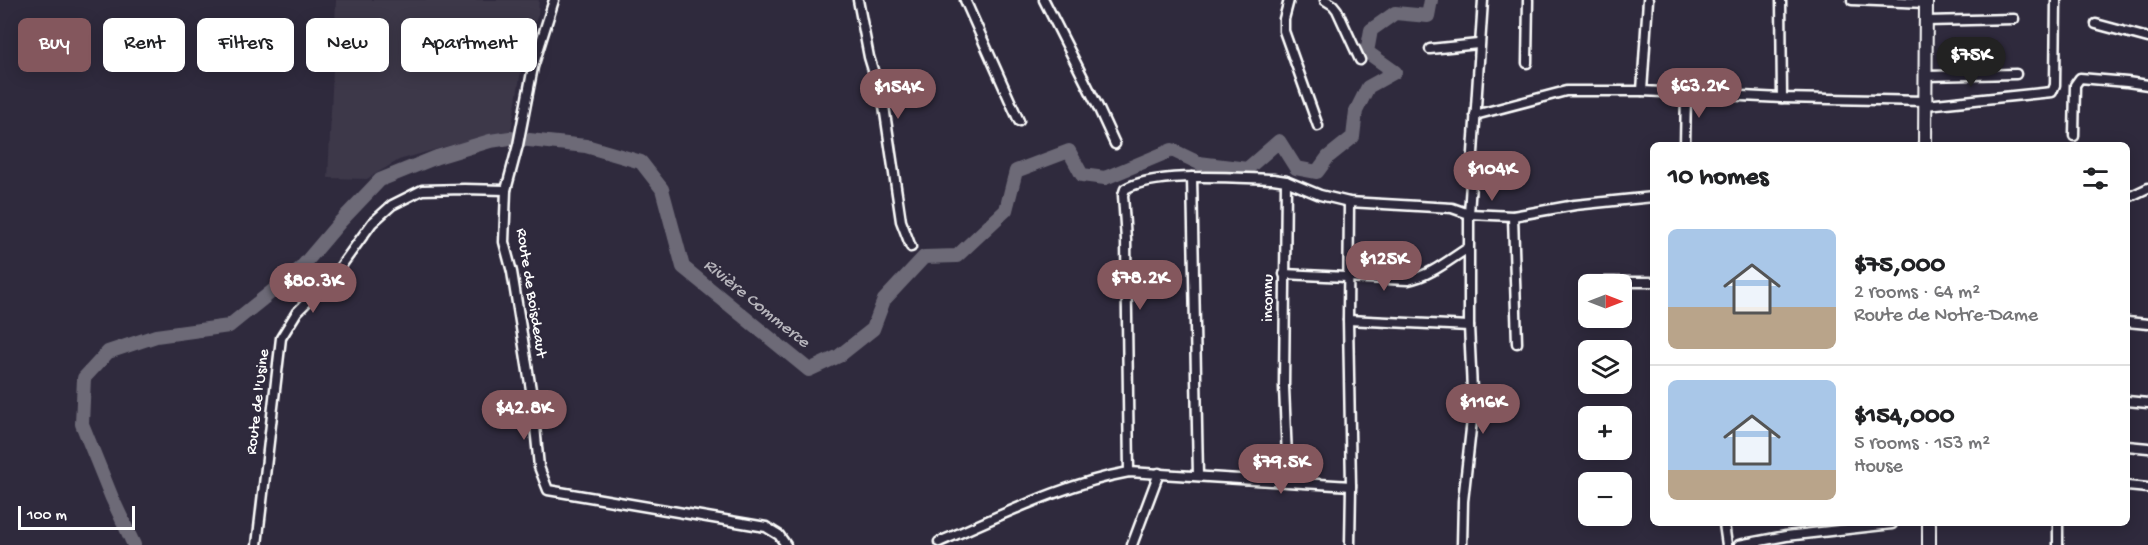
<!DOCTYPE html>
<html lang="en">
<head>
<meta charset="utf-8">
<style>
  body { margin:0; font-family:"Gochi Hand",sans-serif; background:#f6f6f6; color:#202124; height:100vh; display:flex; flex-direction:column; font-size:22px; white-space:nowrap }
  * { box-sizing:border-box; margin:0 }
  p { font-size:20px; color:#757577 }
  .icon { flex:none; width:33px; height:33px; fill:none; stroke:currentColor; stroke-width:2; stroke-linecap:round; stroke-linejoin:round }
  .map { position:relative; flex:1; overflow:hidden }
  .panel { position:absolute; left:1650px; top:142px; width:480px; height:384px; display:flex; flex-direction:column; background:#fff; border-radius:9px; box-shadow:0 3px 15px #0003 }
  .panel>* { flex:none }
  .guide { position:absolute; left:18px; top:18px; width:570px; height:54px; display:flex; gap:12px }
  .needle { width:39px; rotate:90deg }
  .controls { position:absolute; left:1578px; top:274px; display:grid; gap:12px }
  .controls a { display:grid; place-items:center; width:54px; height:54px; border-radius:9px; background:#fff; box-shadow:0 3px 15px #0003; font-size:30px }
  .scale { position:absolute; left:18px; bottom:15px; width:117px; box-sizing:border-box; padding-left:6px; border:3px solid #fff; border-top:0; font-size:16px; line-height:21px; white-space:nowrap; color:#fff; -webkit-text-stroke:4px #2f2a3d; paint-order:stroke }
  .price { position:absolute; translate:-50% -51px; padding:0 14px; border-radius:21px; background:#84575d; color:#fff; font-size:20px; line-height:39px; filter:drop-shadow(0 2px 3px #0008) }
  .price::after { content:''; position:absolute; left:50%; top:36px; width:18px; height:14px; margin-left:-9px; background:inherit; clip-path:polygon(0 0,100% 0,50% 100%) }
  .price.selected { background:#222; color:#fff }
  ul { padding:0; list-style:none }
  li { display:flex; align-items:center; gap:18px; height:150px; padding:0 18px }
  li+li { border-top:2px solid #e0e0e0 }
  li span { display:grid; place-items:center; flex:none; width:168px; height:120px; border-radius:9px; color:#555 }
  li>.icon { margin-inline-start:auto }
  span .icon { width:72px; height:72px; fill:#fffc; stroke-width:1 }
  li b { font-size:26px }
  h2 { display:flex; justify-content:space-between; align-items:center; height:72px; padding:0 18px; font-size:26px }
  .chip { padding:0 21px; border-radius:9px; background:#fff; box-shadow:0 3px 15px #0003; font-size:21px; line-height:54px }
  .chip.selected { background:#84575d; color:#fff }
  .map>svg:first-child { display:block }
  .built { fill:#3c3749 }
  .lines { fill:none; stroke-linecap:round; stroke-linejoin:round }
  .river { stroke:#6d6a77; stroke-width:14 }
  .street-casing { stroke:#fff; stroke-width:13 }
  .secondary-casing { stroke:#fff; stroke-width:16 }
  .street { stroke:#2f2a3d; stroke-width:8 }
  .secondary { stroke:#2f2a3d; stroke-width:12 }
  .labels { text-anchor:middle; dominant-baseline:central; stroke-width:5; stroke-linejoin:round; paint-order:stroke }
  .street-label { font-size:16px; fill:#fff; stroke:#2f2a3d }
  .water-label { font-size:18px; font-style:italic; fill:#b6b4bb; stroke:#2f2a3d }
</style>
</head>
<body>
<div class="map">
<svg width="2148" height="545" viewBox="0 0 2148 545">
  <rect width="100%" height="100%" fill="#2f2a3d"/>
  <filter id="ink" filterUnits="userSpaceOnUse"><feTurbulence type="fractalNoise" baseFrequency=".0167" numOctaves="2"/><feDisplacementMap in="SourceGraphic" scale="12" xChannelSelector="R" yChannelSelector="G"/><feConvolveMatrix kernelMatrix="1 2 1 2 8 2 1 2 1" color-interpolation-filters="sRGB"/></filter>
  <g filter="url(#ink)">
    <path class="built" d="M336,0h203l-1,15 -13,31 -14,86 -63,14 -49,14 -32,19 -39,-1z"/>
    <g class="lines">
      <path class="river" d="M134,545l-22,-47 -30,-74 2,-46 24,-26 48,-16 73,-10 72,-58 39,-46 40,-42 57,-23 53,-16 20,-3 76,8 55,16 21,27 21,78 126,103 30,-14 34,-27 11,-29 40,-43 33,-1 49,-46 10,-39 53,-20 13,24 23,3 67,-28 27,13 48,6 32,-28 17,27 21,4 11,-15 25,-20 3,-26 12,-24 27,-15 -28,-20 4,-22 24,-17 33,3 3,-16"/>
      <defs>
        <g id="street">
          <path d="M554,0l-21,67 -15,78 -12,45 -2,52 8,30 20,124 7,71 9,23 218,37 13,8 7,10"/>
          <path d="M858,0l11,57 15,49 17,115 10,26"/>
          <path d="M965,0l54,121"/>
          <path d="M1044,0l54,107 17,37"/>
          <path d="M1289,0l-5,19v12l34,95"/>
          <path d="M1325,0l8,5 4,5 23,50"/>
          <path d="M1648,0l-6,91 140,7 144,3"/>
          <path d="M1781,0l1,98"/>
          <path d="M1852,0l74,3"/>
          <path d="M1926,21l88,-2"/>
          <path d="M2096,24l52,14"/>
          <path d="M1430,49l48,-5"/>
          <path d="M1527,63l1,-63"/>
          <path d="M1926,76l90,-2"/>
          <path d="M1926,105l126,-13 3,-7 1,-85"/>
          <path d="M1475,115l91,-24h76"/>
          <path d="M2074,136l1,-51 5,-7 47,4 21,3"/>
          <path d="M1685,146l1,-53"/>
          <path d="M1192,177l6,298"/>
          <path d="M2127,198l21,-10"/>
          <path d="M1513,216l4,127"/>
          <path d="M1284,274l124,6c22,-4 41,-20 60,-32"/>
          <path d="M1588,282h65"/>
          <path d="M1348,320l1,-118"/>
          <path d="M2127,322l21,2"/>
          <path d="M2127,401l21,2"/>
          <path d="M2127,446l21,2"/>
          <path d="M1129,472l-3,-232 -3,-45 2,-6c30,-18 112,-11 148,-10l13,2"/>
          <path d="M1288,481l-4,-94 2,-206 34,14 29,7 103,6 17,6 44,2 62,-11 78,-8"/>
          <path d="M2127,486l21,2"/>
          <path d="M1724,524l3,21"/>
          <path d="M939,542c62,-26 123,-58 190,-70l222,14 -3,-166 121,6"/>
          <path d="M257,545l24,-207 16,-26 39,-39 36,-50 20,-18 30,-15 42,-1 42,1"/>
          <path d="M1132,545l27,-72"/>
          <path d="M1350,545l1,-59"/>
          <path d="M1462,545l1,-44 10,-90 -4,-85v-112l14,-214"/>
          <path d="M1739,545l47,-9 106,-12"/>
          <path d="M2058,545v-21"/>
        </g>
        <g id="secondary">
          <path d="M1925,146l1,-146"/>
          <path d="M1929,545v-21"/>
        </g>
      </defs>
      <use href="#street" class="street-casing"/>
      <use href="#secondary" class="secondary-casing"/>
      <use href="#street" class="street"/>
      <use href="#secondary" class="secondary"/>
    </g>
  </g>
  <g class="labels">
    <g class="street-label">
      <text transform="translate(530 293) rotate(81)">Route de Boisdeaut</text>
      <text transform="translate(1269 298) rotate(-90)">inconnu</text>
      <text transform="translate(259 402) rotate(-83)">Route de l'Usine</text>
    </g>
    <g class="water-label">
      <text transform="translate(756 304) rotate(39)">Rivière Commerce</text>
    </g>
  </g>
</svg>
<div class="controls">
<a><svg class="needle" viewBox="-14 -14 28 28"><path d="M0-13l5 13h-10z" fill="#e53935"/><path d="M0 13l5-13h-10z" fill="#757577"/></svg></a>
<a><svg class="icon" aria-label="layers" viewBox="0 0 24 24"><path d="M12 4l9 5-9 5-9-5zM3 14l9 5 9-5"/></svg></a>
<a>+</a>
<a>−</a>
</div>
<div class="scale">100 m</div>
<b class="price selected" style="left:1971px;top:88px">$75K</b>
<b class="price" style="left:1699px;top:119px">$63.2K</b>
<b class="price" style="left:898px;top:120px">$154K</b>
<b class="price" style="left:1492px;top:202px">$104K</b>
<b class="price" style="left:1384px;top:292px">$125K</b>
<b class="price" style="left:1140px;top:311px">$78.2K</b>
<b class="price" style="left:313px;top:314px">$80.3K</b>
<b class="price" style="left:1483px;top:435px">$116K</b>
<b class="price" style="left:524px;top:441px">$42.8K</b>
<b class="price" style="left:1281px;top:495px">$79.5K</b>
<div class="guide">
<a class="chip selected">Buy</a>
<a class="chip">Rent</a>
<a class="chip">Filters</a>
<a class="chip">New</a>
<a class="chip">Apartment</a>
</div>
<section class="panel">
<h2>10 homes<svg class="icon" aria-label="filters" viewBox="0 0 24 24"><path d="M4 7h16M4 17h16"/><circle cx="9" cy="7" r="2"/><circle cx="15" cy="17" r="2"/></svg></h2>
<ul>
<li><span style="background:linear-gradient(#a9c7e8 65%,#b9a48a 0)"><svg class="icon" aria-label="home" viewBox="0 0 24 24"><path d="M3 11l9-7 9 7M6 9v11h12V9"/></svg></span><div><b>$75,000</b><p>2 rooms · 64 m²</p><p>Route de Notre-Dame</p></div></li>
<li><span style="background:linear-gradient(#a9c7e8 75%,#b9a48a 0)"><svg class="icon" aria-label="home" viewBox="0 0 24 24"><path d="M3 11l9-7 9 7M6 9v11h12V9"/></svg></span><div><b>$154,000</b><p>5 rooms · 153 m²</p><p>House</p></div></li>
</ul>
</section>
</div>
</body>
</html>
